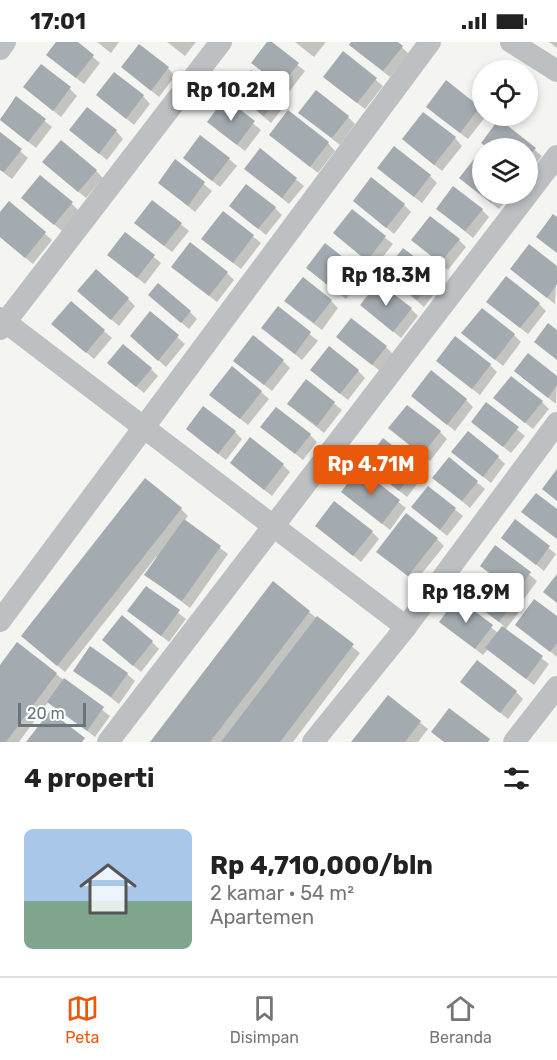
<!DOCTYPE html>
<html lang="id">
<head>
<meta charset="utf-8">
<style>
  body { margin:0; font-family:Rubik,sans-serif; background:#f2f2f2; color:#222; height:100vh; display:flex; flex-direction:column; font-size:22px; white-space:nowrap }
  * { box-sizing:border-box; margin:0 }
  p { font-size:20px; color:#767676 }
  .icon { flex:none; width:33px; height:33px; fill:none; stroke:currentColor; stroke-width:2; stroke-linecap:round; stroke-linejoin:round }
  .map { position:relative; height:700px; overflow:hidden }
  .side { display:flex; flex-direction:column; background:#fff; flex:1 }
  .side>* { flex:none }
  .controls { position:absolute; left:472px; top:18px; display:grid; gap:12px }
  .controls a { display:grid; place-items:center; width:66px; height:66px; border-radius:50%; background:#fff; box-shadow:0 3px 9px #0003; font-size:30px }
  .scale { position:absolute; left:18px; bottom:15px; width:68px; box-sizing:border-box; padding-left:6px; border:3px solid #67767f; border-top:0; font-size:16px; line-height:21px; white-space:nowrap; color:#67767f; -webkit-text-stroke:4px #fff; paint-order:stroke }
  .price { position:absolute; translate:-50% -51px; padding:0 14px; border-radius:6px; background:#fff; color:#222; font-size:20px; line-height:39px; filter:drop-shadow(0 2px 3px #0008) }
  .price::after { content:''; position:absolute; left:50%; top:36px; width:18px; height:14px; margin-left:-9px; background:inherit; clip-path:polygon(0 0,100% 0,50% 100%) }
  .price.selected { background:#ea580c; color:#fff }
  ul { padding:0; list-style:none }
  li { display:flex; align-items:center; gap:18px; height:150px; padding:0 24px }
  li+li { border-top:2px solid #e0e0e0 }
  li span { display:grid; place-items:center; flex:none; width:168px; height:120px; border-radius:9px; color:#555 }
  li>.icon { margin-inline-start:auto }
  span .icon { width:72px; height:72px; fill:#fffc; stroke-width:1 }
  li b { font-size:26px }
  h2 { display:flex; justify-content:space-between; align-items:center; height:72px; padding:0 24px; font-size:26px }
  .status { display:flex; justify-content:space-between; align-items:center; height:42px; padding:0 30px; background:#fff; direction:ltr }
  .status svg { height:16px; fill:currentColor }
  .menu { display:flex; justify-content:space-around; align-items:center; height:84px; border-top:2px solid #e0e0e0; background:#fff; font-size:16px; color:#767676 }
  .menu a { display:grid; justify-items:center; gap:3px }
  .menu .selected { color:#ea580c }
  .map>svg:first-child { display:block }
  .shadow { fill:#0003 }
  .building { fill:#a4abb0 }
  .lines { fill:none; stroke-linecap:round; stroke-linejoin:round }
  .street { stroke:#bcc0c3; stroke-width:22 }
</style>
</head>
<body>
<div class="status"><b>17:01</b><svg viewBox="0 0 49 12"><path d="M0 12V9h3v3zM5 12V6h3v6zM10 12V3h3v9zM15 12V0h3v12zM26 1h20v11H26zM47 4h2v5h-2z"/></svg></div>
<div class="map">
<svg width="557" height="700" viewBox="0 0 557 700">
  <rect width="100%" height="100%" fill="#f4f4f1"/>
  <g class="shadow">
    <path d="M57,0h18l25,21 -16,21 -29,-22z"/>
    <path d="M97,0h22l-8,11z"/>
    <path d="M167,0h29l-11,14z"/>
    <path d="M269,0l36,29 -16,21 -28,-22z"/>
    <path d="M295,0h31l-12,15z"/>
    <path d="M353,0h43l13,12 -19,23 -32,-25 -7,-7z"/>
    <path d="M549,0h8v6z"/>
    <path d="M343,11l40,33 -18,23 -33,-25z"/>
    <path d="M123,25l45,1 7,8 -16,21z"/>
    <path d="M252,30l36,29 -17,22 -35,-30z"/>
    <path d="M25,45l45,2 7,7 -16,21z"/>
    <path d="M98,53l45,1 7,8 -16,21z"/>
    <path d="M16,56l36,29 -16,21 -36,-29z"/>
    <path d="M225,59l36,29 -16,21 -29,-22z"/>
    <path d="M479,66l4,8h3l-18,23 -33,-25z"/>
    <path d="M348,75l7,7 -15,21 -32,-25z"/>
    <path d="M500,79l42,35 -14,19v-27h-40l-5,-5z"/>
    <path d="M116,89l7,8 -16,21 -29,-23z"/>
    <path d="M0,92l28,24 -16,21 -12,-9z"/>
    <path d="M271,93l57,8 7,8 -17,22z"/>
    <path d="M455,96l7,8 -20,25 -31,-25z"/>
    <path d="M260,108l44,36 -15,18 -43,-35z"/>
    <path d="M229,117l8,7 -17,21 -28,-22z"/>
    <path d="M483,118v34h28l-12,15 -31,-24z"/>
    <path d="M176,119l36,30 -17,21 -35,-29z"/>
    <path d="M51,127l45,2 7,7 -17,20z"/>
    <path d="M386,133l44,1 7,7 -15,20z"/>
    <path d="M355,159l49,4 7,7 -17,22z"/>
    <path d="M153,160l36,29 -17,21 -28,-22z"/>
    <path d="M10,161l42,37 -19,24 -33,-27v-22z"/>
    <path d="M72,162l7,7 -17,20 -31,-26z"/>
    <path d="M231,164l44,2 7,7 -16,20z"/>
    <path d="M438,167l44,1 7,7 -16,21z"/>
    <path d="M352,169l41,33 -18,23 -40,-34z"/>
    <path d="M224,171l37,30 -20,26 -30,-23z"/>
    <path d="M126,192l35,29 -16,21 -28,-22z"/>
    <path d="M413,198h46l7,7 -18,23z"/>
    <path d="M326,203l37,31 -17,23 -31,-24z"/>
    <path d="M557,226l-2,36 -36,-28z"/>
    <path d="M227,231l7,7 -17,22 -36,-28z"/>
    <path d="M385,232l51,1 7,7 -19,25z"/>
    <path d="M86,256l42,1 7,7 -16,20z"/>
    <path d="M331,259l7,7 -16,22 -29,-22z"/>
    <path d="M157,260l33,10 7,7 -8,10z"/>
    <path d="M71,261l41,35 -18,21 -33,-28z"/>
    <path d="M539,262l7,7 -18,23 -32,-25z"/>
    <path d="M362,263l49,4 7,7 -17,22z"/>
    <path d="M278,266l40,33 -16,19 -32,-25z"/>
    <path d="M151,271l34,31 -19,23 -27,-24z"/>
    <path d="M463,291l51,2 7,7 -18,24z"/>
    <path d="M345,302l41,3 7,7 -13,17z"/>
    <path d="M283,319l7,7 -18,23 -29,-23z"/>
    <path d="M490,323l7,7 -17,23 -35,-27z"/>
    <path d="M151,327l7,7 -14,17 -28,-23z"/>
    <path d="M358,329l7,7 -17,22 -29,-23z"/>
    <path d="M516,329l41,7 -1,26 -33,-26z"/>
    <path d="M306,339l36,29 -18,23 -28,-22z"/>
    <path d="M261,350l8,7 -21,26 -37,-30z"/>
    <path d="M413,354l53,4 7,7 -18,24z"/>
    <path d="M542,360l7,7 -16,20 -30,-24z"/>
    <path d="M486,362l39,32 -14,17 -38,-31z"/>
    <path d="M262,385l48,8 7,7 -14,18z"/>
    <path d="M235,390l7,7 -16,21 -31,-24z"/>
    <path d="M440,390l7,7 -17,22 -32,-26z"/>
    <path d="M383,398l42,34 -18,23 -34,-27z"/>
    <path d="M453,410l45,5 7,7 -14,19z"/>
    <path d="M449,417l36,30 -15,19 -36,-30z"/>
    <path d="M283,423l7,7 -18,24 -33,-26z"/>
    <path d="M360,429l46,37 -16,22 -47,-38z"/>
    <path d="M428,446l35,28 -16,20 -34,-29z"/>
    <path d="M181,467l7,7 -4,5 44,33 -38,54 -44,-33 12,-17 -2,-1 -91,115 -42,-36z"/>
    <path d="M515,479l41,33 -12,17 -41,-33z"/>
    <path d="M317,484l55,6 7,7 -18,23z"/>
    <path d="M437,497l7,7 -29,36 -37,-30z"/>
    <path d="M496,505l41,34 -13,18 -42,-33z"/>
    <path d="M146,546l40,31 -17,23 -40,-31z"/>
    <path d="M462,551l50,12 7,7 -14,18 44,34 -15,21 -46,-36 -5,6 -42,-33 16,-22 41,33 6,-7z"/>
    <path d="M309,570l51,41 -67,89h-141z"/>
    <path d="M557,576v39l-40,-32z"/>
    <path d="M152,600l7,7 -18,23 -30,-25z"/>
    <path d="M0,625l56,7 54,42 -15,21 -46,-36 -30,41h-19z"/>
    <path d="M75,628l52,4 8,7 -16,23z"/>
    <path d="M462,640l54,10 7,7 -15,20z"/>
    <path d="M388,655l40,32 -10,13h-65z"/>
  </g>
  <g class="building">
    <path d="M56,0h22l16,13 -18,23 -30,-23z"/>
    <path d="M267,0h5l27,21 -18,23 -30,-23z"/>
    <path d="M351,0h47l5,4 -20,25 -34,-26z"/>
    <path d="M139,2l30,23 -18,24 -30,-24z"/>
    <path d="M343,9l34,27 -20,25 -34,-26z"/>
    <path d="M41,22l30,23 -18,24 -30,-24z"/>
    <path d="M251,28l30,23 -17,23 -30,-23z"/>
    <path d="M114,30l30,23 -18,24 -30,-24z"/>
    <path d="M446,38l34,27 -20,26 -34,-26z"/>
    <path d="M316,48l33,26 -17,22 -34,-25z"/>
    <path d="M16,54l30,23 -18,23 -28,-22z"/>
    <path d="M225,56l30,23 -18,24 -30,-23z"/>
    <path d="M87,65l30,23 -18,24 -30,-24z"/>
    <path d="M288,68l41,32 -19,25 -41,-32z"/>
    <path d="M423,70l33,25 -22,28 -32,-26z"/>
    <path d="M499,77l37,29 -8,10v-10h-40l-7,-5z"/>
    <path d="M0,90l22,17 -18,23 -4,-2z"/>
    <path d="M200,93l30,23 -18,23 -29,-23z"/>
    <path d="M61,98l36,30 -19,22 -36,-30z"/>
    <path d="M394,104l37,29 -17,22 -37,-29z"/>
    <path d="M260,106l37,30 -15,20 -38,-29z"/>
    <path d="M478,112l5,4v36h16l-8,9 -32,-25z"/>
    <path d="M175,117l30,23 -17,24 -30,-23z"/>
    <path d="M40,133l33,27 -19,23 -33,-27z"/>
    <path d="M371,135l34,27 -19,24 -33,-27z"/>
    <path d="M246,142l30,23 -18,22 -29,-23z"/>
    <path d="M453,144l30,23 -18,22 -29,-22z"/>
    <path d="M152,158l30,23 -18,23 -30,-23z"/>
    <path d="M9,159l37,31 -21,26 -25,-21v-25z"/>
    <path d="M352,167l34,27 -19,25 -34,-28z"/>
    <path d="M223,169l31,24 -21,28 -32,-24z"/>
    <path d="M553,172l4,3v36l-21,-16z"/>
    <path d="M430,174l30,23 -20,24 -29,-23z"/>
    <path d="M125,190l30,23 -18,23 -30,-23z"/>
    <path d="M190,200l38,30 -19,24 -38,-29z"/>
    <path d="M325,201l32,25 -19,25 -32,-25z"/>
    <path d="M529,202l28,22v18l-10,14 -37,-29z"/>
    <path d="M403,206l34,26 -20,26 -34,-26z"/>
    <path d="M96,227l33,29 -18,22 -34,-29z"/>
    <path d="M506,234l34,27 -20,25 -34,-26z"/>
    <path d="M303,235l29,23 -18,23 -30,-22z"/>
    <path d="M378,240l34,26 -19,24 -33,-27z"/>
    <path d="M158,241l33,28 -10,12 -33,-28z"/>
    <path d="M71,259l34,29 -19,23 -35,-29z"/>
    <path d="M278,264l33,26 -16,22 -34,-26z"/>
    <path d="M482,266l33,26 -20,26 -34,-27z"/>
    <path d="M150,269l29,24 -21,26 -28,-25z"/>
    <path d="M351,276l36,28 -15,19 -36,-28z"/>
    <path d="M548,281l9,7v30l-23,-18z"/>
    <path d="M253,293l31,25 -20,25 -31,-24z"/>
    <path d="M455,294l36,28 -19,25 -36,-28z"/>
    <path d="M123,302l29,24 -16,19 -29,-24z"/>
    <path d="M329,304l30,24 -19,24 -30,-24z"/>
    <path d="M528,311l29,23v9l-9,13 -34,-27z"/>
    <path d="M232,324l30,25 -22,28 -31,-24z"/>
    <path d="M431,328l36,29 -20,26 -36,-29z"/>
    <path d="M511,334l32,25 -18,22 -32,-25z"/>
    <path d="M306,337l29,23 -18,24 -30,-22z"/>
    <path d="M486,360l33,25 -16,20 -32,-25z"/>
    <path d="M407,363l34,26 -19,24 -34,-27z"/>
    <path d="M203,364l33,25 -18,23 -32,-25z"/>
    <path d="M276,365l35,27 -16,20 -35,-27z"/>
    <path d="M468,389l31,25 -16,21 -32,-25z"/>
    <path d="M250,395l34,27 -20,26 -34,-27z"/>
    <path d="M383,396l35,28 -19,25 -35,-28z"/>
    <path d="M449,415l29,24 -16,20 -30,-23z"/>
    <path d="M359,426l41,32 -18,24 -41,-32z"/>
    <path d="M557,427v32l-15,-12z"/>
    <path d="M145,436l37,30 -125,158 -36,-30z"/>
    <path d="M428,444l28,22 -16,22 -29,-23z"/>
    <path d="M536,451l21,16v30l-36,-27z"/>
    <path d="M334,459l39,30 -20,25 -38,-30z"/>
    <path d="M406,471l32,25 -30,38 -32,-24z"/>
    <path d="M184,477l37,27 -39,55 -38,-26z"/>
    <path d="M515,477l35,27 -14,19 -35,-27z"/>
    <path d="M495,503l36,27 -15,21 -36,-27z"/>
    <path d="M474,532l39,30 -14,18 -39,-29z"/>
    <path d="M557,532v29l-14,-11z"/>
    <path d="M273,539l37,30 -47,62 -53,69h-60z"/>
    <path d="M146,544l34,24 -19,26 -34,-25z"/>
    <path d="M457,556l36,27 -18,24 -36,-27z"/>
    <path d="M534,557l23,17v27l-7,9 -35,-27z"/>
    <path d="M122,573l31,26 -20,25 -31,-26z"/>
    <path d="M317,574l37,28 -74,98h-59z"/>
    <path d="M502,584l41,30 -17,23 -41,-31z"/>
    <path d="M17,600l40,31 -51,69h-6v-77z"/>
    <path d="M90,604l38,27 -17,24 -38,-26z"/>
    <path d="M477,618l40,31 -17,22 -40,-31z"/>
    <path d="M64,636l40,29 -17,24 -40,-29z"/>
    <path d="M388,653l33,26 -16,21h-54z"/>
    <path d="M449,666l41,31 -2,3h-44l-13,-10z"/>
    <path d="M50,669l35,27 -3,4h-56z"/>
  </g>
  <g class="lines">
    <g class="street">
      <path d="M511,0l46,29"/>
      <path d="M0,7l5,-7"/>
      <path d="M0,276l406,309"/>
      <path d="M0,287l221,-287"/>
      <path d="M0,579l430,-579"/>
      <path d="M108,700l449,-586"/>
      <path d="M313,700l93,-115 151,-204"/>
      <path d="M514,700l43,-55"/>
    </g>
  </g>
</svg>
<div class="controls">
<a><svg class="icon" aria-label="locate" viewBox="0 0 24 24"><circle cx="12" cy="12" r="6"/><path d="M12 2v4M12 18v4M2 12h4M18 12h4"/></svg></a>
<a><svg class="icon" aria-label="layers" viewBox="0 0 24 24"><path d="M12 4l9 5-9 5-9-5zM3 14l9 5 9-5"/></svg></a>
</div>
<div class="scale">20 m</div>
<b class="price" style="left:231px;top:80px">Rp 10.2M</b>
<b class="price" style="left:386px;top:265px">Rp 18.3M</b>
<b class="price selected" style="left:371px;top:454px">Rp 4.71M</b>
<b class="price" style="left:466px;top:582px">Rp 18.9M</b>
</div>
<section class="side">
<h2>4 properti<svg class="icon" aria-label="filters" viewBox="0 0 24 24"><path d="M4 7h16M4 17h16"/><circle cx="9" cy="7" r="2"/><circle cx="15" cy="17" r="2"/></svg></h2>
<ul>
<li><span style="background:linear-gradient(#a9c7e8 60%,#7fa58c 0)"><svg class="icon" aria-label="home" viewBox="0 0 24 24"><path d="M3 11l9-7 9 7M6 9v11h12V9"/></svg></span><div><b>Rp 4,710,000/bln</b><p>2 kamar · 54 m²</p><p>Apartemen</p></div></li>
</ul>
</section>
<nav class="menu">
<a class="selected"><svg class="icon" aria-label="map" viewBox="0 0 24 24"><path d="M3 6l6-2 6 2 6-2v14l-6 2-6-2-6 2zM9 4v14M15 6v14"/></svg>Peta</a>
<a><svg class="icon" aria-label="saved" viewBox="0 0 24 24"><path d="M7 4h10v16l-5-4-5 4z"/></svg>Disimpan</a>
<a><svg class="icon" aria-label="home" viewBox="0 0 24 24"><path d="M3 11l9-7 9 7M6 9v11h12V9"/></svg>Beranda</a>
</nav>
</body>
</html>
